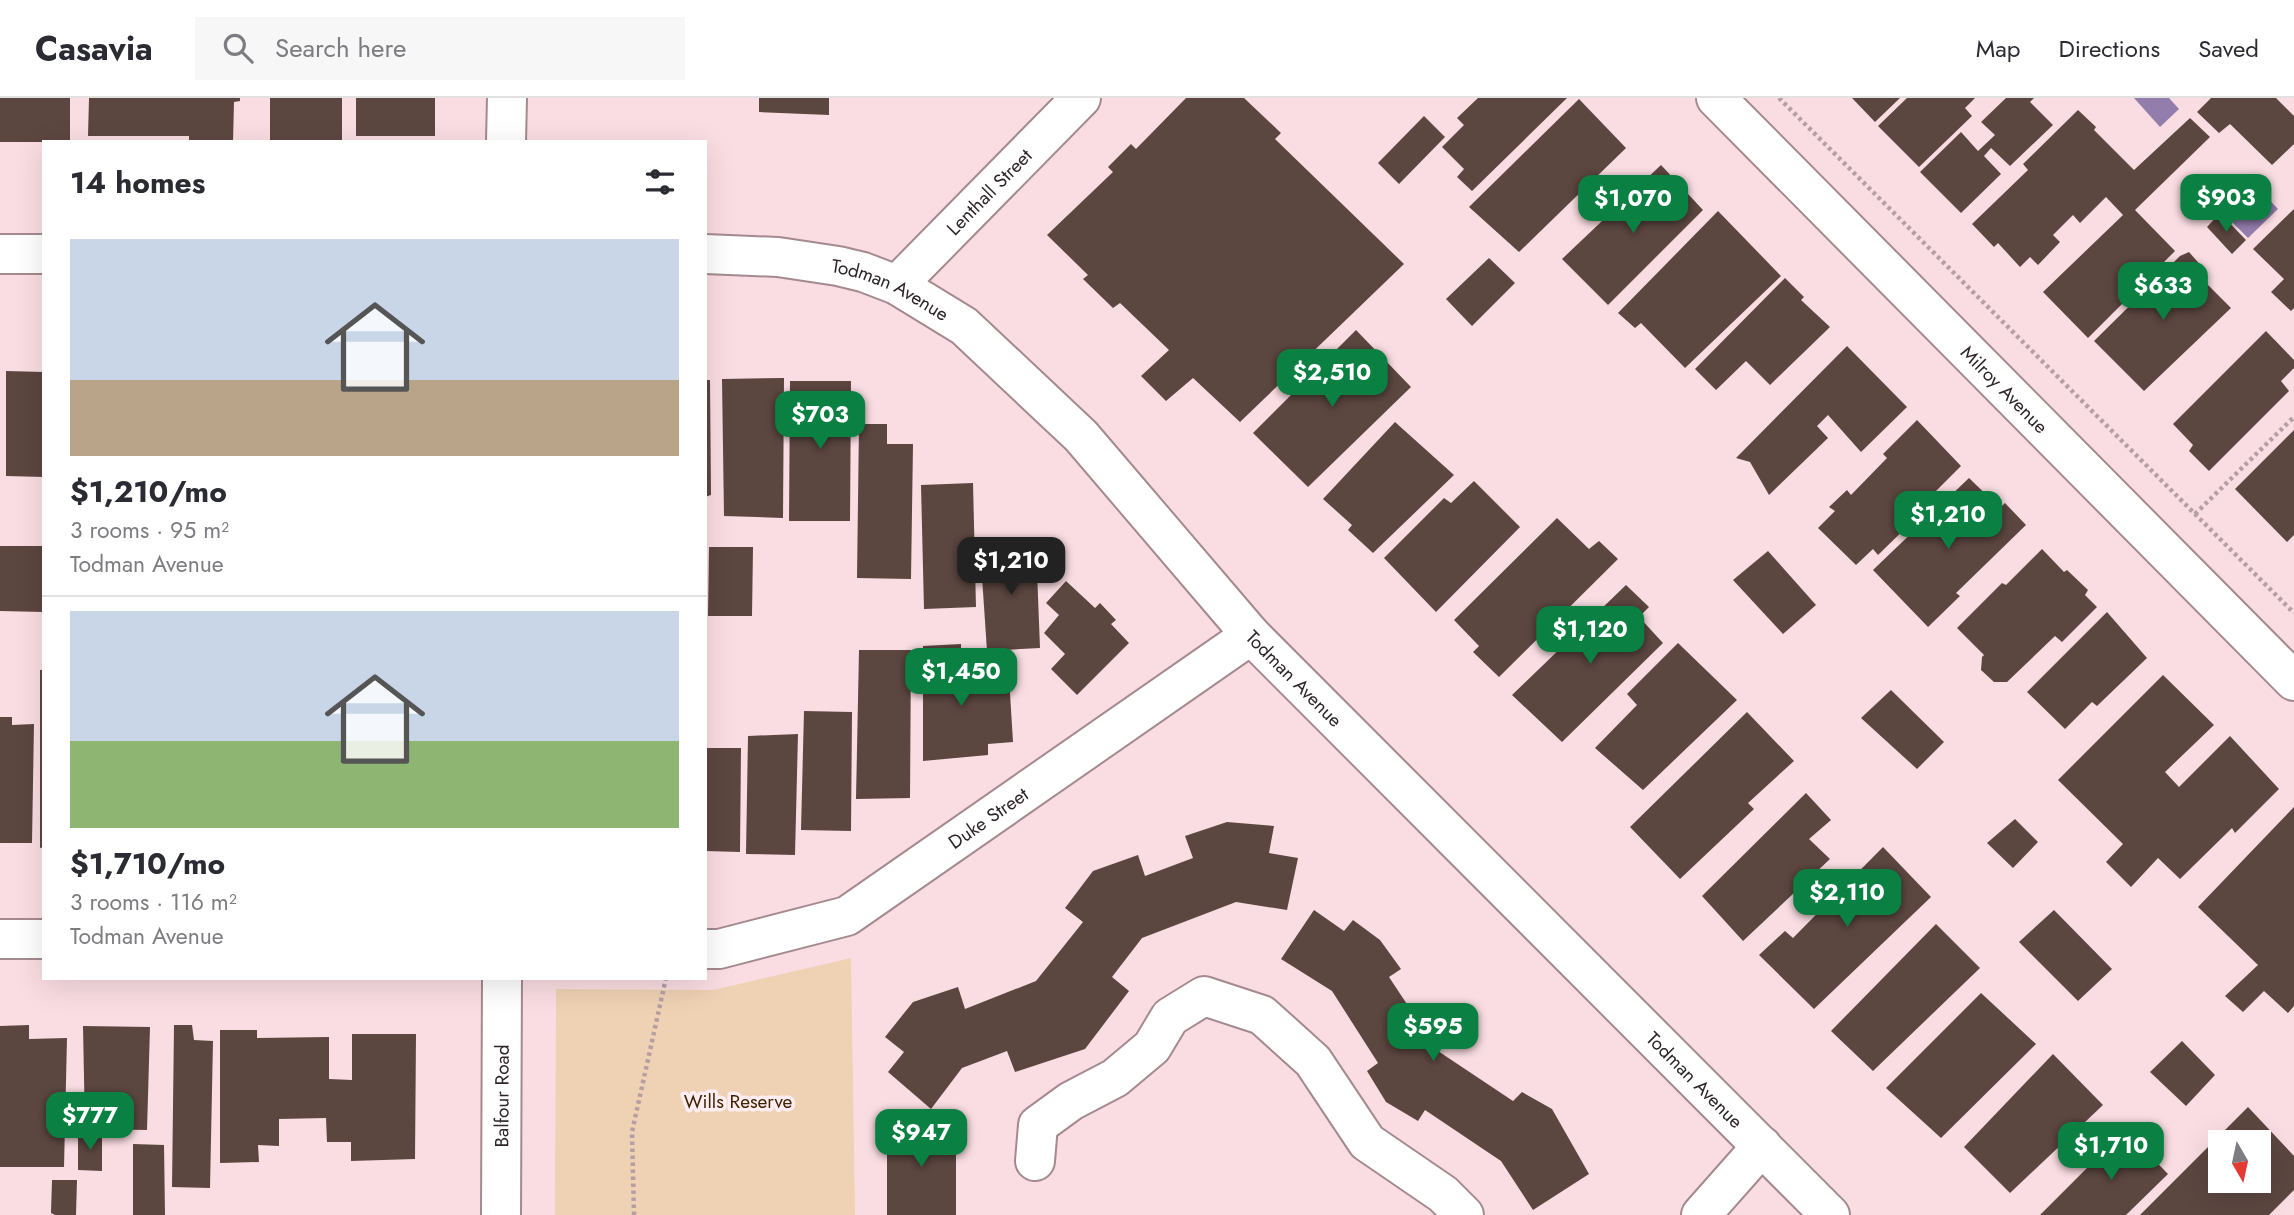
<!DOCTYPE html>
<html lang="en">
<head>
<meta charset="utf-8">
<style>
  body { margin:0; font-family:Jost,sans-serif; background:#f7f7f7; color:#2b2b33; height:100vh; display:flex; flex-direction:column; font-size:26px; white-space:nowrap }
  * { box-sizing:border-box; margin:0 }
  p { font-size:23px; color:#7c7c81 }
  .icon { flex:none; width:38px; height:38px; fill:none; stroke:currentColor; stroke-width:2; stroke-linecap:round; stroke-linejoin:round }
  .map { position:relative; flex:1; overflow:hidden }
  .drawer { position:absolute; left:42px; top:42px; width:665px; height:840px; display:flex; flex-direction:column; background:#fff; border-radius:0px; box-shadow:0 7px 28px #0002 }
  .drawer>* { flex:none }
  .needle { width:46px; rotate:171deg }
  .tools { position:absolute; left:2208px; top:1032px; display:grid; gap:14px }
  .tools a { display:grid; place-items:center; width:63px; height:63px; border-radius:0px; background:#fff; box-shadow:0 7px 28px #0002; font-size:35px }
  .price { position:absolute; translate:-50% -60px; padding:0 16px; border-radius:14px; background:#0b8043; color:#fff; font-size:23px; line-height:46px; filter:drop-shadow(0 2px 4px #0008) }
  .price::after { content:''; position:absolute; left:50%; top:42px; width:21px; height:16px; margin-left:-10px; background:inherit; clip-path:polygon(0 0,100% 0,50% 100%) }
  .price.on { background:#222; color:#fff }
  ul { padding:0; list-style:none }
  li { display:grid; align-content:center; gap:14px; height:371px; padding:0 28px }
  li+li { border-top:2px solid #e1e1e2 }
  li span { display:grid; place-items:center; height:217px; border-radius:0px; color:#555 }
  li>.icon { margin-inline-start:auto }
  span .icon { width:126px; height:126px; fill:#fffc; stroke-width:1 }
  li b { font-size:30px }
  h2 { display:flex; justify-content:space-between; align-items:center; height:84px; padding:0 28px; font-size:30px }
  header { display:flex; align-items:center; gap:42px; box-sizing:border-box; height:98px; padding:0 35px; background:#fff; border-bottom:2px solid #e1e1e2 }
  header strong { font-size:33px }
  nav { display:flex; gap:38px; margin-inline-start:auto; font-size:24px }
  .search { width:490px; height:63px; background:#f7f7f7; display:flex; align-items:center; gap:18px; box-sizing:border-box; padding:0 24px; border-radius:0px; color:#7c7c81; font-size:26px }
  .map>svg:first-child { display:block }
  .green { fill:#efd1b4 }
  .water { fill:#937dad }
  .building { fill:#5c4640; fill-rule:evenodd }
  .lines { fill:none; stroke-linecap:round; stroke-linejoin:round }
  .minor-casing { stroke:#a48a8f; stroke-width:42 }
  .major-casing { stroke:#a48a8f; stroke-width:42 }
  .path { stroke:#b69fa3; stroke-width:4.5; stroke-dasharray:3.5 3.5; stroke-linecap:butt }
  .minor { stroke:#fff; stroke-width:38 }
  .major { stroke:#fff; stroke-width:38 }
  .labels { text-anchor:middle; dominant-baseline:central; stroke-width:7; stroke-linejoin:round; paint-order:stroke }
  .street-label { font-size:19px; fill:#2f2527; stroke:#ffedf1 }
  .park-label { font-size:19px; fill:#3f2200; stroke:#ffedf1 }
</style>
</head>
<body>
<header>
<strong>Casavia</strong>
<div class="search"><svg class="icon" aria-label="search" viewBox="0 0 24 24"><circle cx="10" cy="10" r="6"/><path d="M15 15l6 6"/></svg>Search here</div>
<nav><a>Map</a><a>Directions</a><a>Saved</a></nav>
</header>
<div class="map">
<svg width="2294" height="1117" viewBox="0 0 2294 1117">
  <rect width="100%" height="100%" fill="#fadde2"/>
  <path class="green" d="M851,860l4,257h-300l1,-226 157,1z"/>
  <g class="water">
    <path d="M2134,0h35l10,11 -19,18z"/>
    <path d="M2261,93l17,18 -30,29 -17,-17z"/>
  </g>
  <g class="building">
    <rect x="0" y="0" width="70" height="44"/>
    <path d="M89,0h151v3l-6,1 -1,40h-44v-6h-101z"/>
    <rect x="270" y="0" width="72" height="44"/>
    <rect x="356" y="0" width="79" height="38"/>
    <path d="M759,0h70v17l-70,-3z"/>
    <path d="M1186,0h58l37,35 -6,6 129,125 -164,158 -47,-44 -27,23 -25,-25 28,-26 -49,-47 -7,5 -30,-29 5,-4 -41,-40 66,-63 -5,-5 23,-23 5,5z"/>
    <path d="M1478,0h89l-95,93 -15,-14 7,-8 -22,-22 22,-22 -7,-7z"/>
    <path d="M1852,0h48l-25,24z"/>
    <path d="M1907,0h68l-10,10 7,8 -53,51 -41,-41z"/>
    <path d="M2006,0h28l-4,4 23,23 -43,41 -19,-18 -7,8 17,18 -40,39 -41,-41 41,-40 17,19 17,-16 -14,-13z"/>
    <path d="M2211,0h65l18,18v28l-22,21 -42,-41 -11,9 -22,-21z"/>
    <path d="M1579,1l47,49 -107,104 -50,-45z"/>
    <path d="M2078,12l18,17 -2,3 40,40 56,-52 20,19 -75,73 40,41 -87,87 -45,-46 80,-77 -17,-18 -26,26 -7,-8 -20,20 7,7 -22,23 -8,-8 -10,10 -22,-24 -4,4 -22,-23 56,-54 -5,-6z"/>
    <path d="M1424,18l21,21 -46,47 -21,-21z"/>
    <path d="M1661,67l42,45 -95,95 -46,-46z"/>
    <path d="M2294,111v99l-3,3 -20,-19 13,-13 -31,-30z"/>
    <path d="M1718,113l63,65 -96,92 -44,-45 -6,5 -17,-15z"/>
    <path d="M2220,115l26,27 -14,14 -25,-27z"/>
    <path d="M2189,154l14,16 -3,9 31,31 -87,83 -50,-50 86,-85z"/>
    <path d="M1489,160l26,25 -43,43 -26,-27z"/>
    <path d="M1785,180l19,19 -3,3 29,27 -60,58 -24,-24 -30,29 -21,-21z"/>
    <path d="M1356,232l55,57 -103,100 -55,-54z"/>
    <path d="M2266,233l28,29v8l-13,13 8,10 -80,80 -20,-20 4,-6 -20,-21z"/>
    <path d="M1847,248l60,61 -46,45 -33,-37 -11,11 11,12 -59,57 -19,-33 -14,-4z"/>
    <path d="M6,273l38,1v105l-38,-1z"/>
    <path d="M784,280l-1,140 -59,-2 -2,-137z"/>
    <path d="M705,282h5l1,115 -6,2z"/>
    <path d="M790,283h61l-1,140h-61z"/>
    <path d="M1917,322l44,46 -45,45 4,3 -42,41 -5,-6 -17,16 -38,-37 17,-17 -6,-4 18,-17 4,5 36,-37 -4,-4z"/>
    <path d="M1395,324l59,53 -81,78 -25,-23 4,-5 -29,-26z"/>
    <path d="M859,326h28v20h26l-2,135 -54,-1z"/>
    <path d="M2294,332v105l-7,7 -52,-53z"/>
    <path d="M1969,380l31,30 5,-5 21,22 -70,68 4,3 -32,31 -55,-57z"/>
    <path d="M1474,383l46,46 -84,85 -52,-54 60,-60 7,5z"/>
    <path d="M973,385l3,124 -52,2 -3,-124z"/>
    <path d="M1557,420l32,31 10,-8 19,18 -119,118 -26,-25 6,-6 -25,-26z"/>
    <path d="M1036,447l4,103 -53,3 -7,-104z"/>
    <path d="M0,448h44v66l-44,-1z"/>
    <path d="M709,449h44l-1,69h-44z"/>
    <path d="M2042,451l22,23 3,-2 21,20 -3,5 12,12 -35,35 -7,-6 -48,46h-13l-13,-12 1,-13 2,-2 -27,-27 45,-45 4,2z"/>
    <path d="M1768,453l48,54 -33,29 -50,-54z"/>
    <path d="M1066,483l29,27 5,-5 16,17 -5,4 18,19 -52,52 -26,-26 14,-15 -21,-21 15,-18 -13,-12z"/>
    <path d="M1626,487l23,22 -10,10 24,26 -101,99 -50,-47z"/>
    <path d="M2107,514l40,46 -50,48 -5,-4 -27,27 -38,-37z"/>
    <path d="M1678,545l59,57 -94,90 -48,-42 42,-43 -10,-11z"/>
    <path d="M961,546v36l48,-3 4,65 -25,2v11l-65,6v-115z"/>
    <path d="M859,552h52l-1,148 -54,1z"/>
    <path d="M40,572h4v177l-4,1z"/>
    <path d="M2163,577l51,50 -49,47 14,15 51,-51 49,53 -44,44 -3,-5 -52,51 -22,-21 -27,29 -25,-25 17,-18 -65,-64z"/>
    <path d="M1891,592l53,52 -27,27 -56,-51z"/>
    <path d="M804,613l48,1 -1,119 -50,-1z"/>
    <path d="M1747,614l47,49 -46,42 6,6 -74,70 -50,-52z"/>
    <path d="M0,619h12v8l22,-1 -2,119h-32z"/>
    <path d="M798,636l-3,121 -49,-1 2,-118z"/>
    <path d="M705,650h36l-1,104 -35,-1z"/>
    <path d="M1806,695l25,27 -22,19 21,20 -87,82 -41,-45z"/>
    <path d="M2294,709v199l-6,7 -24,-22 -21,21 -18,-16 33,-31 -60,-58z"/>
    <path d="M2015,721l23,23 -25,26 -26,-25z"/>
    <path d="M1227,724l47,4 -5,27 29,5 -11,52 -51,-8 -94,36 -30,39 17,14 -44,58 -70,23 -8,-21 -45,17 -31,41 -43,-37 16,-20 -19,-15 28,-35 45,-15 7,22 71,-28 47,-59 -18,-14 28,-37 45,-16 7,21 48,-18 -8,-22z"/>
    <path d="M1883,749l48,50 -117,112 -55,-54 26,-24 8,7z"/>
    <path d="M1314,812l30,21 9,-11 27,20 21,29 -12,8 49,74 75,50 9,-9 30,17 37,65 -56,36 -32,-49 -76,-51 -7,11 -32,-19 -19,-31 11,-8 -46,-72 -51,-32z"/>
    <path d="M2054,812l58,59 -34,32 -59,-59z"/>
    <path d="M1936,826l44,44 -107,103 -42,-40z"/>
    <path d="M1981,895l55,51 -95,94 -55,-50z"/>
    <path d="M29,927v14l38,-1 -3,129h-64v-141z"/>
    <path d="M174,927h18l2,15 19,1 -3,147 -38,-1z"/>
    <path d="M83,928l67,1 -3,103 -62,-1z"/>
    <path d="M220,932h37v8l72,-1v42l23,1v-46h64l-1,125 -64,2v-19h-24l-1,-24 -47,1v27l-21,-1 1,17 -39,1z"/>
    <path d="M2182,943l33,34 -29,31 -36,-34z"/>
    <path d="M2053,956l50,51 -93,88 -46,-46z"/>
    <path d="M2248,1009l46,49v34l-25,25h-129zM2221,1045h38v38h-38z"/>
    <path d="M887,1025l69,1v91h-69z"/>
    <path d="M2125,1032l43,44 -42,41h-86z"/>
    <path d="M78,1034l24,1v38l-24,-1z"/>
    <path d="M133,1046l31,1 1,70h-32z"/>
    <path d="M52,1082h25l-1,35h-21l-4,-2z"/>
  </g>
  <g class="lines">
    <defs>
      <g id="minor">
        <path id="s1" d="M1716,0l578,583"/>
        <path d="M506,44l1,-44"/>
        <path id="s2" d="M897,187l184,-187"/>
        <path d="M0,841h44"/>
        <path id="s3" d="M705,851h14l128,-33 404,-281"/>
        <path d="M1035,1063l3,-36 33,-24 44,-23 37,-31 18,-30 34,-21 58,19 51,46 54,81 76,52 21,21"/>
        <path id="s4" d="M501,1117l1,-237"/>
        <path d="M1701,1117l61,-69"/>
      </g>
      <g id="major">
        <path d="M0,156h44"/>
        <path id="s5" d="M705,156l73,3 60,9 25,6 34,13 67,41 117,110 170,199 579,580"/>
      </g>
    </defs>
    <use href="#minor" class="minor-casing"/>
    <use href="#major" class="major-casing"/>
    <g class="path">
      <path d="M1779,0l515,515"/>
      <path d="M2195,416l99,-97"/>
      <path d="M634,1117l-2,-83 34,-154"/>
    </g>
    <use href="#minor" class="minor"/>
    <use href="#major" class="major"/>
  </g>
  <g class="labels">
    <g class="street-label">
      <text stroke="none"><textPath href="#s2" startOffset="131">Lenthall Street</textPath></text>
      <text stroke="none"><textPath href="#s5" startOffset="191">Todman Avenue</textPath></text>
      <text stroke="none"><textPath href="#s1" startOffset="410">Milroy Avenue</textPath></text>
      <text stroke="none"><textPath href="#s5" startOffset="758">Todman Avenue</textPath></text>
      <text stroke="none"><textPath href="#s3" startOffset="318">Duke Street</textPath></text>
      <text stroke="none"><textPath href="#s5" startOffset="1325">Todman Avenue</textPath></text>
      <text stroke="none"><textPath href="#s4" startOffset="119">Balfour Road</textPath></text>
    </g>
    <g class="park-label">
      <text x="738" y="1003">Wills Reserve</text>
    </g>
  </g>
</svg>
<div class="tools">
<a><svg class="needle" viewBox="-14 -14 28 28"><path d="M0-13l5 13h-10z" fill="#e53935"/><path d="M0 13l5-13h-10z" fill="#7c7c81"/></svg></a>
</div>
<b class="price" style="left:2226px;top:136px">$903</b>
<b class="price" style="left:1633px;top:137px">$1,070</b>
<b class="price" style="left:2163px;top:224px">$633</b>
<b class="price" style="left:1332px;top:311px">$2,510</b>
<b class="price" style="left:820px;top:353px">$703</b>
<b class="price" style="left:1948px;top:453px">$1,210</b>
<b class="price on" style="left:1011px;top:499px">$1,210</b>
<b class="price" style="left:1590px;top:568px">$1,120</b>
<b class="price" style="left:961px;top:610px">$1,450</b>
<b class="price" style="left:1847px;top:831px">$2,110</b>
<b class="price" style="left:1433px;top:965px">$595</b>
<b class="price" style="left:90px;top:1054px">$777</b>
<b class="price" style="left:921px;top:1071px">$947</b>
<b class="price" style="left:2111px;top:1084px">$1,710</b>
<section class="drawer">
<h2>14 homes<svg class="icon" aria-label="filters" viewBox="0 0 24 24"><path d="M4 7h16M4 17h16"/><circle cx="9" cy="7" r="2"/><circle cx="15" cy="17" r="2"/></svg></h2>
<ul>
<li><span style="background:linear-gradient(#c9d6e8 65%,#b9a48a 0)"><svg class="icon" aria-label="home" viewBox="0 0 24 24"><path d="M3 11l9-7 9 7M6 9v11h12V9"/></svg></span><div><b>$1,210/mo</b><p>3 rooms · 95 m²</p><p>Todman Avenue</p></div></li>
<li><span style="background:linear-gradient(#c9d6e8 60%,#8fb573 0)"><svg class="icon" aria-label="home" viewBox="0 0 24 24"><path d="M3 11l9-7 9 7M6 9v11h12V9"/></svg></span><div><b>$1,710/mo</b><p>3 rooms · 116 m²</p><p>Todman Avenue</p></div></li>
</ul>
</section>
</div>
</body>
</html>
